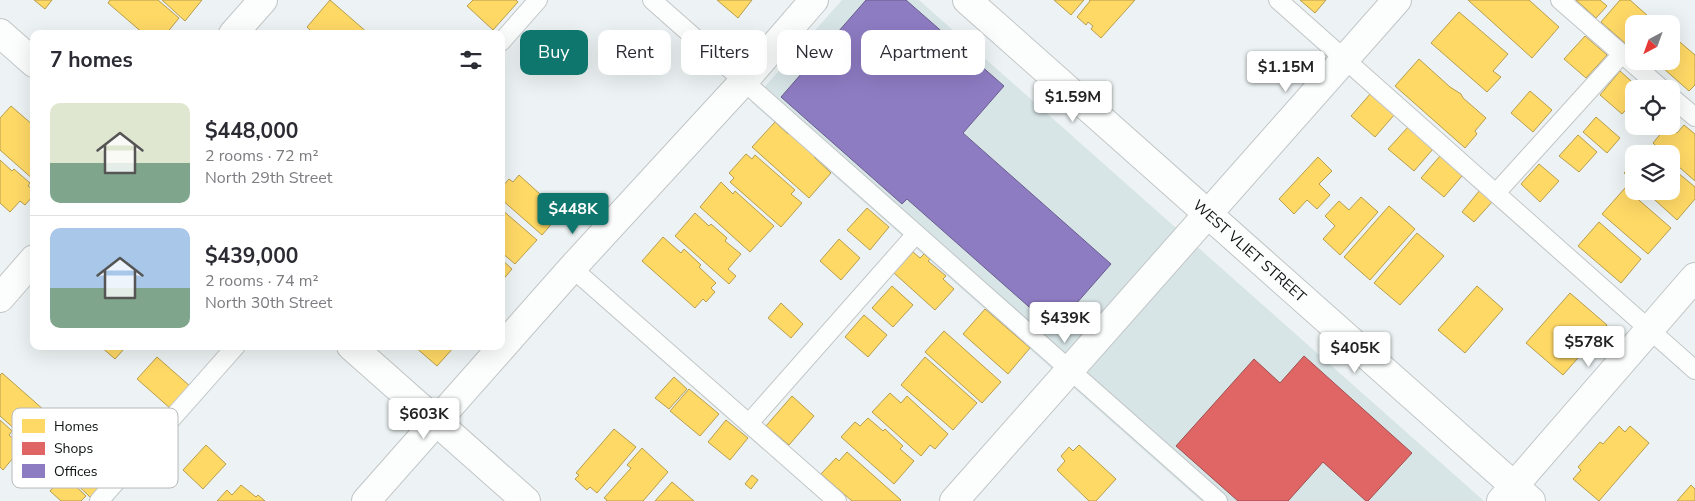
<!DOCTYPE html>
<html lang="en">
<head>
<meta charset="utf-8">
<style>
  body { margin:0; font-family:"Nunito Sans",sans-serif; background:#f7f7f7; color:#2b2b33; height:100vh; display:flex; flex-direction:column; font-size:19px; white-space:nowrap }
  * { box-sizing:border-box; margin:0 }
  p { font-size:16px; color:#7c7c81 }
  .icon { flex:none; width:28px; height:28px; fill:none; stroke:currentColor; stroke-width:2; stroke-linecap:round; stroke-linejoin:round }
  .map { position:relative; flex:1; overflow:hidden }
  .side { position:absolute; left:30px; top:30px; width:475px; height:320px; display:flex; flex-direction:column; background:#fff; border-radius:10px; box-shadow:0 5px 20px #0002 }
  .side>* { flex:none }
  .guide { position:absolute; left:520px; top:30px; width:475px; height:45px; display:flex; gap:10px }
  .needle { width:32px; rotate:221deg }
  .buttons { position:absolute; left:1625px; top:15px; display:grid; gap:10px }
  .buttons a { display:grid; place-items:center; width:55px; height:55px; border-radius:10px; background:#fff; box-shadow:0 5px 20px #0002; font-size:25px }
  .price { position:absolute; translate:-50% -42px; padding:0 11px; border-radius:5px; background:#fff; color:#222; font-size:16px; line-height:32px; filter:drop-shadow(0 1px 2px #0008) }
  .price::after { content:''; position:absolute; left:50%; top:30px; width:15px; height:11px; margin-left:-8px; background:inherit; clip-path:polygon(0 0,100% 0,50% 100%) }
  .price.selected { background:#0f766e; color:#fff }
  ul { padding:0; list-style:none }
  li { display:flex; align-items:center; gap:15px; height:125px; padding:0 20px }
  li+li { border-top:1px solid #e1e1e2 }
  li span { display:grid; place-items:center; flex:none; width:140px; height:100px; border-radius:10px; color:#555 }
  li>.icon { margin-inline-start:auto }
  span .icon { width:60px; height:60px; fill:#fffc; stroke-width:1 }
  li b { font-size:21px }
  h2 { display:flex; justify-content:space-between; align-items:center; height:60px; padding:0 20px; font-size:21px }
  .pill { padding:0 18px; border-radius:10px; background:#fff; box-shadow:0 5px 20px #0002; font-size:18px; line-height:45px }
  .pill.selected { background:#0f766e; color:#fff }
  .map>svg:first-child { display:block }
  .built { fill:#d8e5e7 }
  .homes { fill:#ffd966; stroke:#b79d4d }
  .shops { fill:#e06666; stroke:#a14d4d }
  .offices { fill:#8e7cc3; stroke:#685c8e }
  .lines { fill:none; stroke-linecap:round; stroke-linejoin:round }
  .service-casing { stroke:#c1c5c6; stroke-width:20 }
  .minor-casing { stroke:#c1c5c6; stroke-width:30 }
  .tertiary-casing { stroke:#c1c5c6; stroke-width:30 }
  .service { stroke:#fcfdfd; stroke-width:18 }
  .minor { stroke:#fcfdfd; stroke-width:28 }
  .tertiary { stroke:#fcfdfd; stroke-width:28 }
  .labels { text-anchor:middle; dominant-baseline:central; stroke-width:5; stroke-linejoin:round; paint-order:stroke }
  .street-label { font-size:15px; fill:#0e1213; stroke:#fff }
  .key { fill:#fff; stroke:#b7b8b8; stroke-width:1 }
  .key-label { font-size:14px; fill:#0e1213 }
</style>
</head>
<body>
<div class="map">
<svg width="1695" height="501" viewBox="0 0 1695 501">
  <rect width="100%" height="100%" fill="#edf3f4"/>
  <path class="built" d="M842,0h77l565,501h-283l-450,-399z"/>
  <g class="homes">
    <path d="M34,0h18l-7,9z"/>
    <path d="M110,0h48l21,18 -13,16h-22l-36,-31z"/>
    <path d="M162,0h40l-17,21z"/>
    <path d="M330,0l39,34h-55l-7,-7z"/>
    <path d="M473,0h43l2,2 -25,28 -26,-24z"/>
    <path d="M717,0h35l-14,18z"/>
    <path d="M1054,0h30l-13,15z"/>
    <path d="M1089,0h46l-34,38 -10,-9 2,-3 -5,-4 -2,3 -9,-8 13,-16z"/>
    <path d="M1300,0h26l-11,13z"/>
    <path d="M1468,0h61l30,27 -27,31z"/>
    <path d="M1576,0h24l7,6 -11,12z"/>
    <path d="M1620,0h10l27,24h-23v27l-33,-29z"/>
    <path d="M1459,12l49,42 -15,17 8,6 -14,15 -56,-49z"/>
    <path d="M1585,36l22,19 -21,23 -22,-19z"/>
    <path d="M1674,37l21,18v30l-6,6 -34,-30h16v-21z"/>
    <path d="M1419,59l31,28 11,7 2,4 23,20 -11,13 2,3 -12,14 -70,-62z"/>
    <path d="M1620,71l20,18h-6v12l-12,13 -22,-19z"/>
    <path d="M1530,91l22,19 -19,22 -22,-19z"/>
    <path d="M1371,93l24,21 -20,23 -24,-21z"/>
    <path d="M11,106l23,20v54l-34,-30v-32z"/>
    <path d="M1596,117l24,21 -13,15 -24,-21z"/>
    <path d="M775,122l13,12 2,-3 26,24 -2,2 17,16 -22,25 -57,-51z"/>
    <path d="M1684,125l11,9v47l-24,-21v-6h-6l-12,-11 14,-17 10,7z"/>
    <path d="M1408,127l25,22 -19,22 -26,-22z"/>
    <path d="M1578,135l19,17 -18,20 -20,-16z"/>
    <path d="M746,154l6,5 3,-4 40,35 -4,4 11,9 -21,24 -51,-45 4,-4 -5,-5z"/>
    <path d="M1440,156l22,20 -18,21 -23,-19z"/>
    <path d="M1318,157l14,14 -13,13 11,11 -13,14 -10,-9 -13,14 -15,-15z"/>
    <path d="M0,160l12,11 2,-2 16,14 -2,3 6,4v5l-9,10 -5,-4 -10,11 -10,-9z"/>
    <path d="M1633,163h1v18l-10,-8z"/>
    <path d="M1539,164l20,17 -19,21 -19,-18z"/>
    <path d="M1671,167l24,20v12l-18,21 -32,-29h26z"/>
    <path d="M519,175l42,38 -19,22 -41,-36v-5l4,-4 -3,-3 7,-8 4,3z"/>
    <path d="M721,182l12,12 2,-3 39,35 -24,26 -50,-45z"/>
    <path d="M1625,188l46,40 -23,26 -46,-40z"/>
    <path d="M1480,190l13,11 -19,21 -12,-10z"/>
    <path d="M1361,197l17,15 -38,43 -17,-16 12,-13 -10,-10 14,-15 10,9z"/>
    <path d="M1389,206l26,23 -45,51 -26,-23z"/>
    <path d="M867,208l22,19 -19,23 -23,-20z"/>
    <path d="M501,209l36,31 -22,24 -14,-12z"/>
    <path d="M695,213l14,13 2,-2 16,14 -2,3 16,13 -13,15 8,7 -7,8 -54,-48z"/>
    <path d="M1599,222l42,37 -20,24 -43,-37z"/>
    <path d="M1417,233l27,23 -44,49 -26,-22z"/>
    <path d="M663,237l18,16 3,-4 17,16 -2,2 17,16 -5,5 4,4 -9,10 -3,-3 -8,9 -53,-47z"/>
    <path d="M839,239l21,19 -19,22 -21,-19z"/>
    <path d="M913,252l7,6 4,-4 6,5 -2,2 18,15 -3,3 11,10 -19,21 -41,-37z"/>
    <path d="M501,259l11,10 -11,13z"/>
    <path d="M892,286l21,19 -20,22 -21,-19z"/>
    <path d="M1477,286l26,23 -38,44 -27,-23z"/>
    <path d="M1570,293l37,32 -44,50 -37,-32z"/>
    <path d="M781,303l22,21 -12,14 -23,-20z"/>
    <path d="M985,309l45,39 -22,26 -45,-40z"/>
    <path d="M864,315l23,20 -19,22 -23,-20z"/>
    <path d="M944,331l57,51 -19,21 -57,-51z"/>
    <path d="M100,346h21l3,3 -9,10z"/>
    <path d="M414,346h41l-18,20z"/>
    <path d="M157,357l34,30 -20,22 -34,-30z"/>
    <path d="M925,357l52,46 -24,27 -52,-45z"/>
    <path d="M2,373l59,52 -6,7 3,3 -16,18 -42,-37v-41z"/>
    <path d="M674,377l13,12 -18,20 -14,-11z"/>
    <path d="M689,389l30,25 -19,22 -30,-25z"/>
    <path d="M890,393l11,10 6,-7 41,38 -13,15 -5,-4 -9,11 -49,-44z"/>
    <path d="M792,396l22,20 -25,29 -23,-19z"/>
    <path d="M868,418l15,13 2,-2 18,17 -3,3 14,12 -20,23 -53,-47 14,-15 5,4z"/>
    <path d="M0,420l12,11 -3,4 10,9 -4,4 4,3 -16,19 -3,-3z"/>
    <path d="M726,420l22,18 -18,22 -22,-18z"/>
    <path d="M1619,426l6,6 5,-6 19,17 -50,58 -26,-22 8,-9 -3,-3 22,-25 3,2z"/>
    <path d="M614,429l22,18 -39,46 -7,-6 -3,3 -12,-11 4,-4 -3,-2z"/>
    <path d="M206,445l20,19 -23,25 -20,-19z"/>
    <path d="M1079,445l37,34 -20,22h-7l-32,-31 8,-9 -4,-5 8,-9 4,4z"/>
    <path d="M642,448l26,24 -25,29h-37l1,-1 -3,-2 27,-30 -4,-3z"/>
    <path d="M847,452l54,48 -1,1h-48l-31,-27 15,-16 3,3z"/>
    <path d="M85,455l24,23 -19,19 -23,-22z"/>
    <path d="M64,475l22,21 -5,5h-20l-11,-10z"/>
    <path d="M752,475l6,5 -7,9 -6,-5z"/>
    <path d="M672,482l22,19h-39z"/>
    <path d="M241,485l15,12 2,-2 7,6h-48l10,-11 5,5z"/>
    <path d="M1691,485l4,4v12h-18z"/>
  </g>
  <path class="shops" d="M1304,356l108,97 -44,48h-2l-43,-39 -35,39h-50l-62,-55 78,-87 26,24z"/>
  <path class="offices" d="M866,0h40l98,86 -41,47 148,131 -57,65 -147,-130 -5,5 -121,-107z"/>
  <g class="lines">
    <defs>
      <g id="service">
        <path d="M652,0l566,501"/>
        <path d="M1278,0l417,370"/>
        <path d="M1560,0l102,89"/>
        <path d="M501,42l37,-42"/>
        <path d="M1671,97l24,20"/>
        <path d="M1496,193l126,-139"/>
        <path d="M572,268l265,233"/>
        <path d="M749,423l167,-189"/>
        <path d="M99,501l137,-155"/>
      </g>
      <g id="minor">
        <path d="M0,33l34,30"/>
        <path d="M233,34l30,-34"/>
        <path d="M0,298l34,-39"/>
        <path d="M351,346l175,155"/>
        <path d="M366,501l206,-233 171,-186 71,-82"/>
        <path d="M954,501l443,-501"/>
        <path d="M1501,501l194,-224"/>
      </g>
      <g id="tertiary">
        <path id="s1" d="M967,0l564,501"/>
      </g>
    </defs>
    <use href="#service" class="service-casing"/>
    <use href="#minor" class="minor-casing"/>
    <use href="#tertiary" class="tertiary-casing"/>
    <use href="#service" class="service"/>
    <use href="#minor" class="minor"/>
    <use href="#tertiary" class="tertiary"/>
  </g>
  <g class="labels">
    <g class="street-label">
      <text stroke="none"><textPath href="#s1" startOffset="378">WEST VLIET STREET</textPath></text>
    </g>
  </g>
  <rect x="12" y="408" width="166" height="80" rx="8" class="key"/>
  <rect x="22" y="419" width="23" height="14" fill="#ffd966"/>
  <rect x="22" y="442" width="23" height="13" fill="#e06666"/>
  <rect x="22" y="464" width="23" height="14" fill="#8e7cc3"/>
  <g class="key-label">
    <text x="54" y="431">Homes</text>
    <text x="54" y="453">Shops</text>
    <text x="54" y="476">Offices</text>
  </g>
</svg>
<div class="buttons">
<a><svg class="needle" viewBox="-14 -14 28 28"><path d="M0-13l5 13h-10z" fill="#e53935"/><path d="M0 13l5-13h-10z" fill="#7c7c81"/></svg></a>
<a><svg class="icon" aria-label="locate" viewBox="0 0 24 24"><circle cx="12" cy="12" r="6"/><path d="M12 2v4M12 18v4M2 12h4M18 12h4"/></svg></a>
<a><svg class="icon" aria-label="layers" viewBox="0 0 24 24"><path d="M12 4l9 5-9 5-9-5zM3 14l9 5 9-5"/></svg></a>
</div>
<b class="price" style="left:1286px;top:93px">$1.15M</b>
<b class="price" style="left:1073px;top:123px">$1.59M</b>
<b class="price selected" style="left:573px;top:235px">$448K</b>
<b class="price" style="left:1065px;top:344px">$439K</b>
<b class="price" style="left:1589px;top:368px">$578K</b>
<b class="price" style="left:1355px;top:374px">$405K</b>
<b class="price" style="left:424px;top:440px">$603K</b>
<div class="guide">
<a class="pill selected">Buy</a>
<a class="pill">Rent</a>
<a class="pill">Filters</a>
<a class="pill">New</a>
<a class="pill">Apartment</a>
</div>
<section class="side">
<h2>7 homes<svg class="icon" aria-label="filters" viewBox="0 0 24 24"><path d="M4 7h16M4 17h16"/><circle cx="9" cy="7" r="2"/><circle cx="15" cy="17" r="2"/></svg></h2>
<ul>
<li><span style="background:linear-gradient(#dfe7d0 60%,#7fa58c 0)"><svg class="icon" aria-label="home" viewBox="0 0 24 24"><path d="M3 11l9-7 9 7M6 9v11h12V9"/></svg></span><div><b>$448,000</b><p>2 rooms · 72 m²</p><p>North 29th Street</p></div></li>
<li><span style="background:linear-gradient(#a9c7e8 60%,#7fa58c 0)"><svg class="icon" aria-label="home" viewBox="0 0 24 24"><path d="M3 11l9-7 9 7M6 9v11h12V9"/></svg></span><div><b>$439,000</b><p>2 rooms · 74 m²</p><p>North 30th Street</p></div></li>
</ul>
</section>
</div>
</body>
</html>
